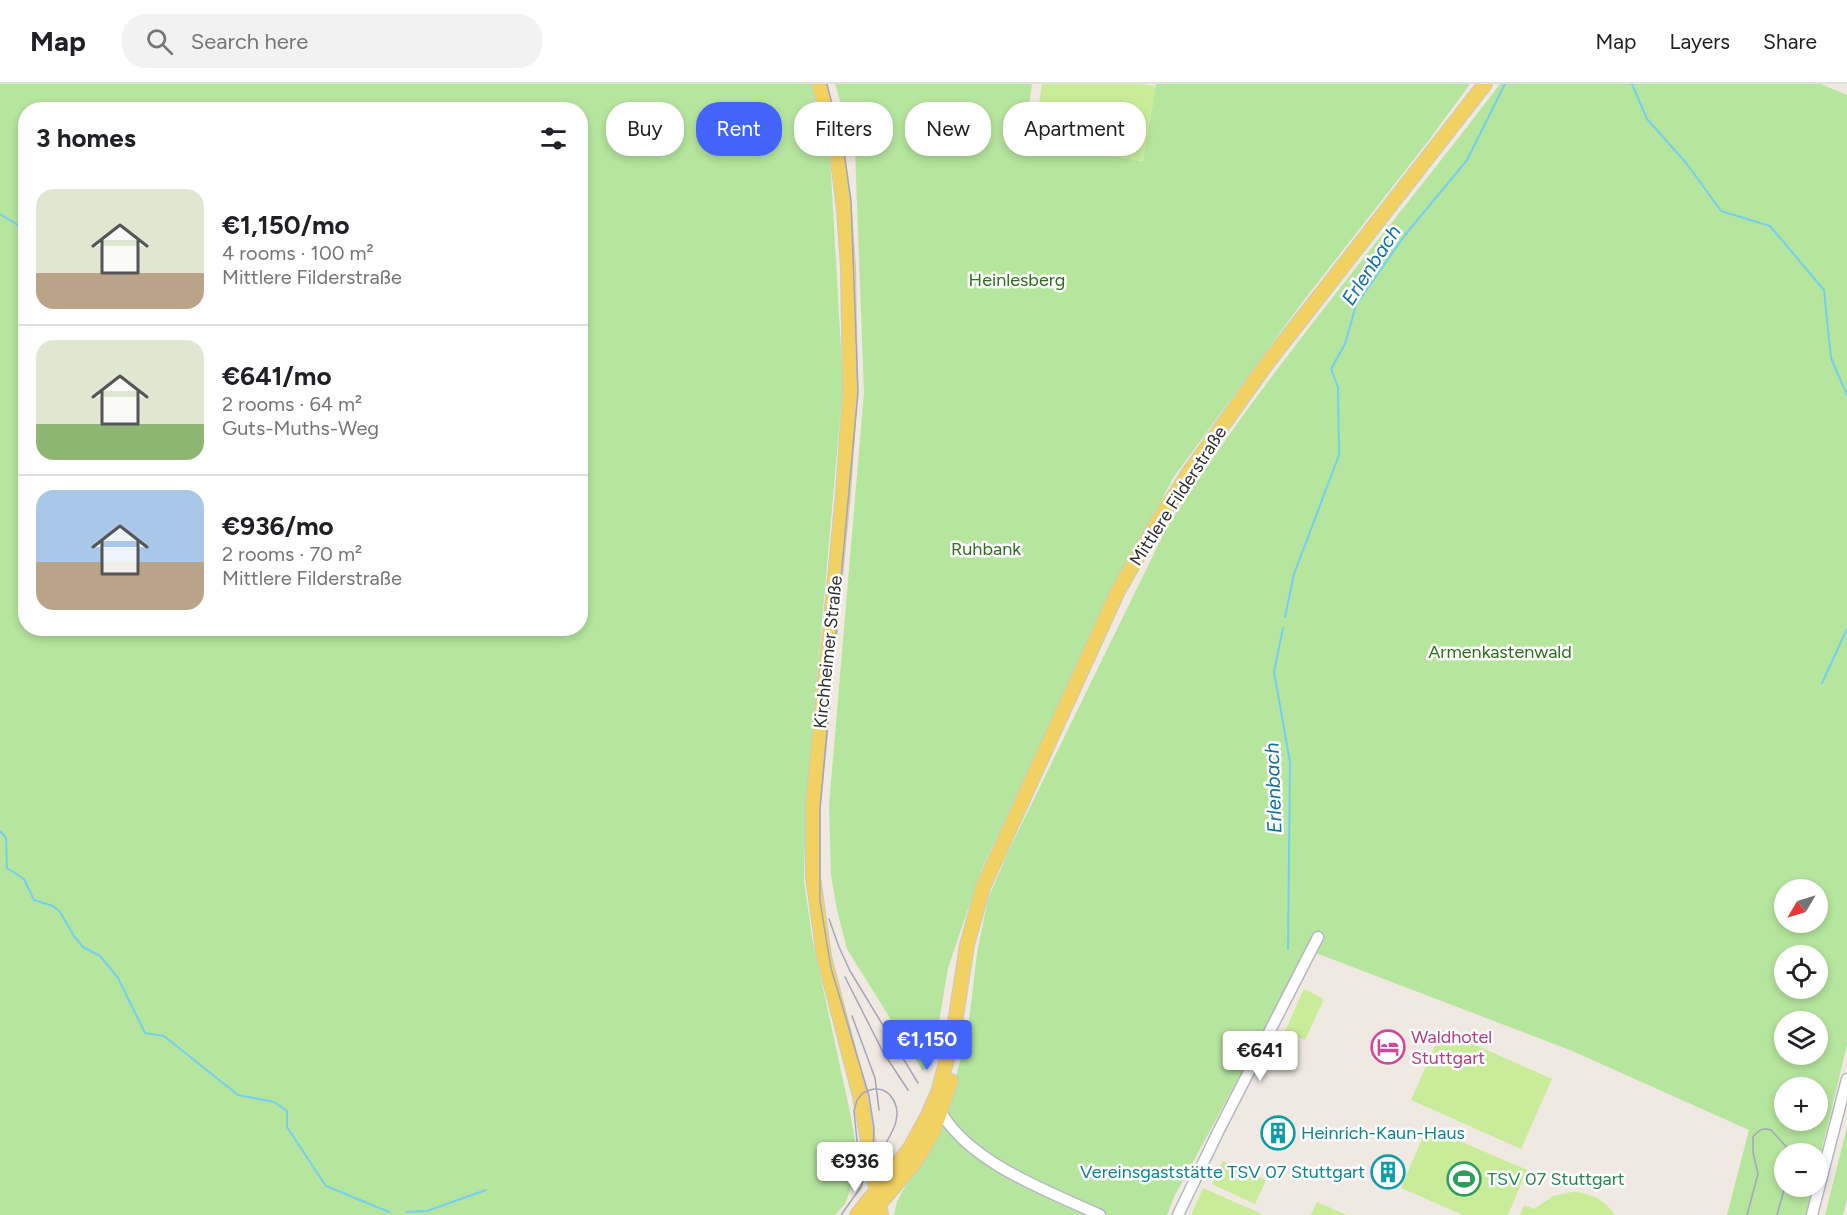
<!DOCTYPE html>
<html lang="en">
<head>
<meta charset="utf-8">
<style>
  body { margin:0; font-family:Figtree,sans-serif; background:#f2f2f2; color:#202124; height:100vh; display:flex; flex-direction:column; font-size:22px; white-space:nowrap }
  * { box-sizing:border-box; margin:0 }
  p { font-size:20px; color:#757577 }
  .icon { flex:none; width:33px; height:33px; fill:none; stroke:currentColor; stroke-width:2; stroke-linecap:round; stroke-linejoin:round }
  .map { position:relative; flex:1; overflow:hidden }
  .side { position:absolute; left:18px; top:18px; width:570px; height:534px; display:flex; flex-direction:column; background:#fff; border-radius:24px; box-shadow:0 3px 9px #0003 }
  .side>* { flex:none }
  .guide { position:absolute; left:606px; top:18px; width:570px; height:54px; display:flex; gap:12px }
  .needle { width:39px; rotate:232deg }
  .fabs { position:absolute; left:1774px; top:795px; display:grid; gap:12px }
  .fabs a { display:grid; place-items:center; width:54px; height:54px; border-radius:50%; background:#fff; box-shadow:0 3px 9px #0003; font-size:30px }
  .price { position:absolute; translate:-50% -51px; padding:0 14px; border-radius:6px; background:#fff; color:#222; font-size:20px; line-height:39px; filter:drop-shadow(0 2px 3px #0008) }
  .price::after { content:''; position:absolute; left:50%; top:36px; width:18px; height:14px; margin-left:-9px; background:inherit; clip-path:polygon(0 0,100% 0,50% 100%) }
  .price.selected { background:#4264fb; color:#fff }
  ul { padding:0; list-style:none }
  li { display:flex; align-items:center; gap:18px; height:150px; padding:0 18px }
  li+li { border-top:2px solid #e0e0e0 }
  li span { display:grid; place-items:center; flex:none; width:168px; height:120px; border-radius:18px; color:#555 }
  li>.icon { margin-inline-start:auto }
  span .icon { width:72px; height:72px; fill:#fffc; stroke-width:1 }
  li b { font-size:26px }
  h2 { display:flex; justify-content:space-between; align-items:center; height:72px; padding:0 18px; font-size:26px }
  .tag { padding:0 21px; border-radius:24px; background:#fff; box-shadow:0 3px 9px #0003; font-size:21px; line-height:54px }
  .tag.selected { background:#4264fb; color:#fff }
  header { display:flex; align-items:center; gap:36px; box-sizing:border-box; height:84px; padding:0 30px; background:#fff; border-bottom:2px solid #e0e0e0 }
  header strong { font-size:28px }
  nav { display:flex; gap:33px; margin-inline-start:auto; font-size:21px }
  .search { width:420px; height:54px; background:#f2f2f2; display:flex; align-items:center; gap:15px; box-sizing:border-box; padding:0 21px; border-radius:24px; color:#757577; font-size:22px }
  .map>svg:first-child { display:block }
  .green { fill:#b6e59e; fill-rule:evenodd }
  .pitch { fill:#c9ec9a }
  .lines { fill:none; stroke-linecap:round; stroke-linejoin:round }
  .stream { stroke:#75cff0; stroke-width:2 }
  .minor-casing { stroke:#b4b7c1; stroke-width:13 }
  .major-casing { stroke:#c9c9c9; stroke-width:16 }
  .minor { stroke:#fff; stroke-width:10 }
  .major { stroke:#f2d163; stroke-width:14 }
  .tram { stroke:#a3a6b8; stroke-width:1.5 }
  .labels { text-anchor:middle; dominant-baseline:central; stroke-width:5; stroke-linejoin:round; paint-order:stroke }
  .park-label { font-size:18px; fill:#2c6e1b; stroke:#fff }
  .street-label { font-size:18px; fill:#2e2e2e; stroke:#fff }
  .hotel-label { font-size:18px; fill:#b23c85; stroke:#fff; text-anchor:start }
  .culture-label { font-size:18px; fill:#0d838f; stroke:#fff; text-anchor:start }
  .leisure-label { font-size:18px; fill:#27864d; stroke:#fff; text-anchor:start }
  .water-label { font-size:20px; font-style:italic; fill:#0d6fa3; stroke:#fff }
</style>
</head>
<body>
<header>
<strong>Map</strong>
<div class="search"><svg class="icon" aria-label="search" viewBox="0 0 24 24"><circle cx="10" cy="10" r="6"/><path d="M15 15l6 6"/></svg>Search here</div>
<nav><a>Map</a><a>Layers</a><a>Share</a></nav>
</header>
<div class="map">
<svg width="1847" height="1131" viewBox="0 0 1847 1131">
  <rect width="100%" height="100%" fill="#efe9e1"/>
  <g class="green">
    <path d="M0,0h811l19,73 13,227 -37,420 -2,76 8,57 39,180 6,36 -7,37 -5,14 -10,11h-835zM26,26h554v518h-554z"/>
    <path d="M835,0h197l-8,58 119,19 13,-77h314l-41,56 -128,164 -128,174 -97,190 -95,203 -33,97 -16,96 -9,7 -76,-122 -10,-39 -6,-35 -2,-69 35,-414 -9,-242z"/>
    <path d="M1500,0h321l26,11v950l-29,120v-11h-33v32l28,1 -7,28h-79l22,-85 -179,-80 -262,-100 -133,245 -8,20h-273l3,-13 5,-10 35,-54 12,-34 19,-74 9,-77 11,-54 20,-47 158,-323c99,-157 222,-297 334,-445zM1785,806h33v32h-33zM1785,872h33v32h-33zM1785,938h33v32h-33zM1785,1004h33v32h-33z"/>
    <path d="M1847,1043v72l-4,16h-18z"/>
  </g>
  <g class="pitch">
    <path d="M1042,0h99l15,2 -13,75 -110,-18z"/>
    <path d="M1304,905l20,10 -19,41 -20,-9z"/>
    <path d="M1442,946l110,49 -31,70 -110,-49z"/>
    <path d="M1427,1043l100,43 -19,45h-45l-62,-27z"/>
    <path d="M1223,1077l43,19 -11,24 -43,-20z"/>
    <path d="M1203,1104l61,27h-73z"/>
    <path d="M1572,1108c18,0 33,8 43,23h-95l4,-10 10,4 19,-13z"/>
    <path d="M1317,1118l30,13h-36z"/>
  </g>
  <g class="lines">
    <g class="stream">
      <path d="M1632,0l15,35 40,45 34,47 49,15 54,64 7,68 16,37"/>
      <path d="M0,130l26,16"/>
      <path d="M1285,533l9,-43 45,-119 -1,-68 -7,-18 14,-25 11,-39 49,-70 62,-75 38,-76"/>
      <path d="M1283,544l-9,44 16,90 -2,187"/>
      <path d="M1822,599l25,-54"/>
      <path d="M0,747l6,7 1,30 17,11 10,21 19,6 7,6 14,24 9,11 17,9 18,22 27,55 19,3 74,59 36,7 13,9v16l39,59 63,26"/>
      <path d="M407,1128l20,-1 59,-21"/>
    </g>
    <defs>
      <g id="minor">
        <path d="M941,1028c29,51 107,79 159,103"/>
        <path d="M1178,1131l41,-85 99,-193"/>
        <path d="M1812,1131l35,-136"/>
      </g>
      <g id="major">
        <path d="M819,0l18,69 7,57 4,57 2,125 -7,102 -30,312v71l11,80 36,139 21,119"/>
        <path d="M857,1131l53,-67 18,-33 10,-23 9,-33 9,-43 11,-71 16,-58 135,-296 39,-68 31,-49 77,-108 220,-282"/>
        <path d="M870,1131l45,-53 18,-30 18,-51"/>
      </g>
    </defs>
    <use href="#minor" class="minor-casing"/>
    <use href="#major" class="major-casing"/>
    <use href="#minor" class="minor"/>
    <use href="#major" class="major"/>
    <g class="tram">
      <path d="M827,0l17,68 7,49 7,191 -38,416v93l11,67 38,128 5,32 -1,22 -12,37 -20,28"/>
      <path d="M829,835l10,28 11,24 68,112"/>
      <path d="M845,893l38,75 25,38"/>
      <path d="M852,932l23,62 4,32"/>
      <path d="M857,1097l2,-21 -5,-49 3,-11 6,-7c9,-5 19,-6 27,2 20,24 -8,49 -16,70"/>
      <path d="M1747,1131l11,-41 -5,-22v-15c5,-6 9,-10 18,-7l22,24"/>
      <path d="M1777,1131l8,-29"/>
    </g>
  </g>
  <defs>
    <symbol id="hotel-ring" viewBox="-11 -11 22 22"><circle r="9.5" fill="#fff" stroke="#d1479c" stroke-width="1.5"/><path d="M-6-4.5h1.5V1H6V5H4.5V3h-9V5H-6ZM-4 0a1.8 1.8 0 1 1 3.6 0ZM.5 0V-2.5h3Q6-2.5 6 0Z" fill="#d1479c"/></symbol>
    <symbol id="building-ring" viewBox="-11 -11 22 22"><circle r="9.5" fill="#fff" stroke="#0f9aa8" stroke-width="1.5"/><path d="M-4-6H4V6H1V3H-1V6H-4ZM-2.5-4.3h1.7v1.8h-1.7ZM.8-4.3h1.7v1.8H.8ZM-2.5-1h1.7V.8h-1.7ZM.8-1h1.7V.8H.8Z" fill="#0f9aa8"/></symbol>
    <symbol id="stadium-ring" viewBox="-11 -11 22 22"><circle r="9.5" fill="#fff" stroke="#2e9e5b" stroke-width="1.5"/><path d="M0-5a6.5 5 0 1 0 0 10a6.5 5 0 1 0 0-10ZM-3.5-1.8h7v3.6h-7Z" fill="#2e9e5b"/></symbol>
  </defs>
  <g fill-rule="evenodd">
    <use href="#hotel-ring" x="1369" y="944" width="38" height="38"/>
    <use href="#building-ring" x="1259" y="1030" width="38" height="38"/>
    <use href="#building-ring" x="1369" y="1069" width="38" height="38"/>
    <use href="#stadium-ring" x="1445" y="1076" width="38" height="38"/>
  </g>
  <g class="labels">
    <g class="park-label">
      <text x="1017" y="196">Heinlesberg</text>
      <text x="986" y="465">Ruhbank</text>
      <text x="1500" y="568">Armenkastenwald</text>
    </g>
    <g class="street-label">
      <text transform="translate(1178 412) rotate(-57)">Mittlere Filderstraße</text>
      <text transform="translate(828 568) rotate(-84)">Kirchheimer Straße</text>
    </g>
    <g class="hotel-label">
      <text x="1411" y="953">Waldhotel<tspan x="1411" dy="21">Stuttgart</tspan></text>
    </g>
    <g class="culture-label">
      <text x="1301" y="1049">Heinrich-Kaun-Haus</text>
      <text x="1365" y="1088" text-anchor="end">Vereinsgaststätte TSV 07 Stuttgart</text>
    </g>
    <g class="leisure-label">
      <text x="1487" y="1095">TSV 07 Stuttgart</text>
    </g>
    <g class="water-label">
      <text transform="translate(1371 181) rotate(-57)">Erlenbach</text>
      <text transform="translate(1273 704) rotate(-92)">Erlenbach</text>
    </g>
  </g>
</svg>
<div class="fabs">
<a><svg class="needle" viewBox="-14 -14 28 28"><path d="M0-13l5 13h-10z" fill="#e53935"/><path d="M0 13l5-13h-10z" fill="#757577"/></svg></a>
<a><svg class="icon" aria-label="locate" viewBox="0 0 24 24"><circle cx="12" cy="12" r="6"/><path d="M12 2v4M12 18v4M2 12h4M18 12h4"/></svg></a>
<a><svg class="icon" aria-label="layers" viewBox="0 0 24 24"><path d="M12 4l9 5-9 5-9-5zM3 14l9 5 9-5"/></svg></a>
<a>+</a>
<a>−</a>
</div>
<b class="price selected" style="left:927px;top:987px">€1,150</b>
<b class="price" style="left:1260px;top:998px">€641</b>
<b class="price" style="left:855px;top:1109px">€936</b>
<div class="guide">
<a class="tag">Buy</a>
<a class="tag selected">Rent</a>
<a class="tag">Filters</a>
<a class="tag">New</a>
<a class="tag">Apartment</a>
</div>
<section class="side">
<h2>3 homes<svg class="icon" aria-label="filters" viewBox="0 0 24 24"><path d="M4 7h16M4 17h16"/><circle cx="9" cy="7" r="2"/><circle cx="15" cy="17" r="2"/></svg></h2>
<ul>
<li><span style="background:linear-gradient(#dfe7d0 70%,#b9a48a 0)"><svg class="icon" aria-label="home" viewBox="0 0 24 24"><path d="M3 11l9-7 9 7M6 9v11h12V9"/></svg></span><div><b>€1,150/mo</b><p>4 rooms · 100 m²</p><p>Mittlere Filderstraße</p></div></li>
<li><span style="background:linear-gradient(#dfe7d0 70%,#8fb573 0)"><svg class="icon" aria-label="home" viewBox="0 0 24 24"><path d="M3 11l9-7 9 7M6 9v11h12V9"/></svg></span><div><b>€641/mo</b><p>2 rooms · 64 m²</p><p>Guts-Muths-Weg</p></div></li>
<li><span style="background:linear-gradient(#a9c7e8 60%,#b9a48a 0)"><svg class="icon" aria-label="home" viewBox="0 0 24 24"><path d="M3 11l9-7 9 7M6 9v11h12V9"/></svg></span><div><b>€936/mo</b><p>2 rooms · 70 m²</p><p>Mittlere Filderstraße</p></div></li>
</ul>
</section>
</div>
</body>
</html>
